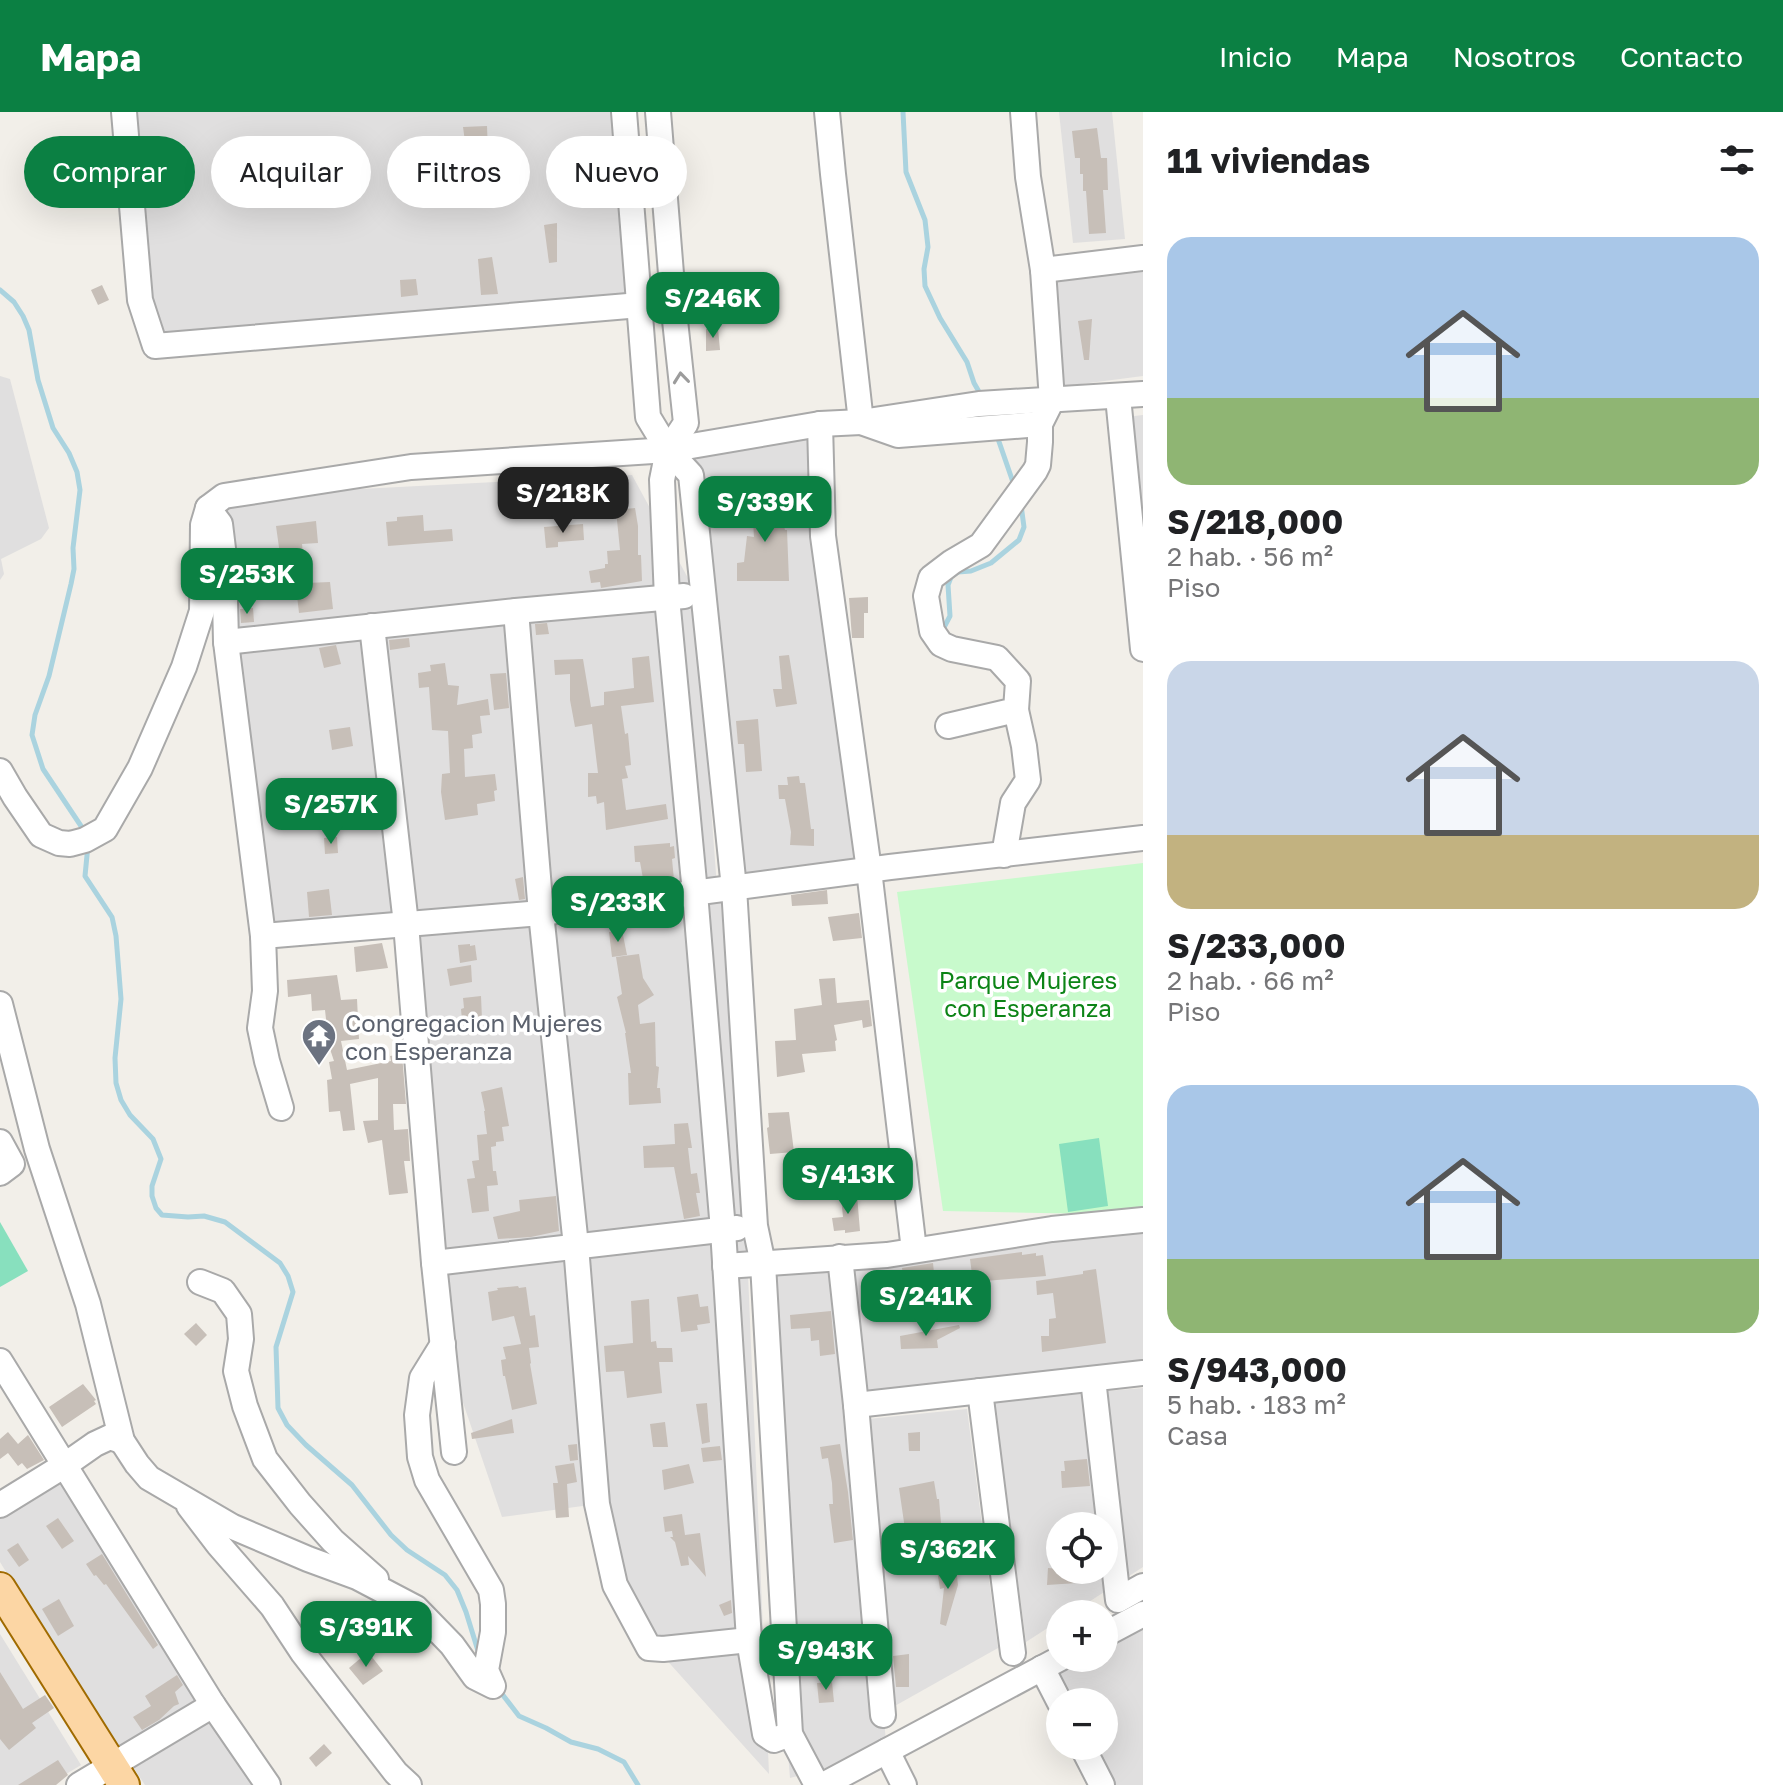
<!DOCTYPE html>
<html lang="es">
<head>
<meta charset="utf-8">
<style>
  body { margin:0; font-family:"Golos Text",sans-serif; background:#f6f6f6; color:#202124; height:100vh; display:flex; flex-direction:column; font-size:30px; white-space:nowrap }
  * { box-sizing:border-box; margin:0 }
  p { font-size:26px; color:#757577 }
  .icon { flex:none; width:44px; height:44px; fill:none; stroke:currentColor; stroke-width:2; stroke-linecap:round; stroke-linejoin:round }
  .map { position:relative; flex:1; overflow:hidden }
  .panel { display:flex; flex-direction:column; background:#fff; width:640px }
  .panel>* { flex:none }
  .banner { position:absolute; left:24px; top:24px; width:760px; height:72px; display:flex; gap:16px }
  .fabs { position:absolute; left:1046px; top:1400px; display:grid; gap:16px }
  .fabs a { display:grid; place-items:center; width:72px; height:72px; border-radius:50%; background:#fff; box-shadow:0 8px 32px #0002; font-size:40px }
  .price { position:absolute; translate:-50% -68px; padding:0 18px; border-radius:16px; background:#0b8043; color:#fff; font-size:26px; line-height:52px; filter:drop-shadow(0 2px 4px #0008) }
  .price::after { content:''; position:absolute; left:50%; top:48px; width:24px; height:18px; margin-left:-12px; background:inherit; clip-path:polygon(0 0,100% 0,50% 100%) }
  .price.on { background:#222; color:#fff }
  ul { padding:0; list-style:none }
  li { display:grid; align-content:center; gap:16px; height:424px; padding:0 24px }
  li span { display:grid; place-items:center; height:248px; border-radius:24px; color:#555 }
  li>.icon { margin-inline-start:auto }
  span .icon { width:144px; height:144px; fill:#fffc; stroke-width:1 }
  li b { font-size:34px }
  h2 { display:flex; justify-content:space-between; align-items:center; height:96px; padding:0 24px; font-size:34px }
  .chip { padding:0 28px; border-radius:36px; background:#fff; box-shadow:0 8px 32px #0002; font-size:28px; line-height:72px }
  .chip.on { background:#0b8043; color:#fff }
  header { display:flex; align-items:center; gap:48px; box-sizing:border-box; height:112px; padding:0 40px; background:#0b8043; color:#fff }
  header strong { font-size:38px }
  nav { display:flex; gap:44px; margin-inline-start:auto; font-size:28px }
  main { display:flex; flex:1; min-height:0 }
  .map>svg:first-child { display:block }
  .residential { fill:#e0dfdf; fill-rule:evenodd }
  .park { fill:#c8facc }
  .pitch { fill:#88e0be }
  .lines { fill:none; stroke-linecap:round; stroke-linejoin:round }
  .stream { stroke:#aad3df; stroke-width:5 }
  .building { fill:#c7bfb8 }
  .minor-casing { stroke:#a9a9a9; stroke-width:28 }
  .major-casing { stroke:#a06b00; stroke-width:34 }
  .minor { stroke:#fff; stroke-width:24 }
  .major { stroke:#fcd6a4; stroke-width:30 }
  .oneway { stroke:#9c9c9c }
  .labels { text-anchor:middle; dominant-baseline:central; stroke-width:7; stroke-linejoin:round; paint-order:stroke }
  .park-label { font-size:24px; fill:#0c8416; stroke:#fff }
  .worship-label { font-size:24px; fill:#5b616d; stroke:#fff; text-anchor:start }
</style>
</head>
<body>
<header>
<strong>Mapa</strong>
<nav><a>Inicio</a><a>Mapa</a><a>Nosotros</a><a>Contacto</a></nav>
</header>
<main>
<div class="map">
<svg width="1143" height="1673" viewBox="0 0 1143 1673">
  <rect width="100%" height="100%" fill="#f2efe9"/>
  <g class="residential">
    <path d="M124,0h492l20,187 -481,47z"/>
    <path d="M1059,0h53l13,127 -52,4z"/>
    <path d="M1143,157v107l-85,11 -21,-83 21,-27z"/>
    <path d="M0,264l10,3 39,149 -8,11 -40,20 3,15 -4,6z"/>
    <path d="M1143,303v133l-25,-130z"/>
    <path d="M807,326l59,431 -144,18 -36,-444z"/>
    <path d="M632,363l63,116 -178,21 178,-19 22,294 3,3 26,336 23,548 -115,-128 -57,-142 -95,13 -59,-173 -37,-420 -143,12 -37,-294 -2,-146z"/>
    <path d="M1143,1109v152l-287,32 -12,-92 43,438 -97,27 -41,-520z"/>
    <path d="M1143,1276v179l-73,47h-10v6l-34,22 -32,-242zM1060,1414h44v44h-44z"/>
    <path d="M967,1297l31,239 -105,59 -25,-288z"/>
    <path d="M65,1367l138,219 -86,54 -117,-190v-44z"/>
    <path d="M1143,1512v161h-31l-20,-39h12v-44h-35l-15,-30 26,-14h24v-13z"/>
    <path d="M0,1522l81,131 -33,20h-48z"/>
    <path d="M213,1609l42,64h-110l-14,-21z"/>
  </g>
  <path class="park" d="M1143,751v352l-200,-4 -46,-319z"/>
  <g class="pitch">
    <path d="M1099,1026l9,68 -40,6 -9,-68z"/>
    <path d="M0,1110l28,49 -28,16z"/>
  </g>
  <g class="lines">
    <g class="stream">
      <path d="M903,0l3,60 19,48 3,27 -4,22 1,17 15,32 27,44 7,21 8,14"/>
      <path d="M0,178l14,12 9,14 6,14 9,50 15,48 16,25 8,19 3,18 -7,58 1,21 -3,15 -22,92 -14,39 -3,20 11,34 42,63"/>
      <path d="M996,321l19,55"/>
      <path d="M941,521l9,-17 -2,-31 3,-8 7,-5 13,-1 20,-8 28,-23 5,-13 -3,-22"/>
      <path d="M88,733l-3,31 27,41 4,19 5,63 -6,59 1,25 5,17 9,15 23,24 8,20 -9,27v10l4,12 6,7 26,2 16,-1 21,6 55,41 8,13 5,16 -17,55 2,61 9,17 19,20 46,40 39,50 16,15 38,25 12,15 9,22 13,42"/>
      <path d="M499,1578l20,26 27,12 25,14 27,7 26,13 14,23"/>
    </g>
  </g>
  <g class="building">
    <path d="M487,14l1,27 -1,2 -13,2 -1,-9 -7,1 -3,-22z"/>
    <path d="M1097,16l4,30h6l1,32h-5l3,43 -17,1 -3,-43h-3v-17h-3v-16h-5l-3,-27z"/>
    <path d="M557,111v39l-8,1 -5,-38z"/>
    <path d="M492,145l6,37 -17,1 -3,-36z"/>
    <path d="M416,167l2,16 -17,2 -1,-17z"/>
    <path d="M102,173l7,15 -11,5 -7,-15z"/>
    <path d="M1092,207l-3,41h-5l-6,-39z"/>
    <path d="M718,216l2,22 -14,1v-22z"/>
    <path d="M771,374l3,40h10l1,4h2l2,51h-52v-18l7,-1 3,-26 7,1 -3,-49z"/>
    <path d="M635,396l3,18v29h3l1,26 -41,7 -1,-6 -9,1 -2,-12 16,-3v-4h3l-1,-13 13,-1 -4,-40z"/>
    <path d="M423,403l1,16 28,-2 1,12 -65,5 -2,-24 11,-1v-4z"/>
    <path d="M316,409l2,22 -16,1 4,39 24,-1 3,27 -34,4 -3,-26 -28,3 -1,-12 16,-2 -7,-50z"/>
    <path d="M583,412l1,16 -26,2v5l-12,1 -2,-21z"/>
    <path d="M868,485v16h-4v25h-12l-3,-40z"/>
    <path d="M253,496l1,14 -13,1 -1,-14z"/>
    <path d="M547,511l2,11 -13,1 -1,-11z"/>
    <path d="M409,526l1,9 -20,3 -1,-10z"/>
    <path d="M336,533l5,19 -17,4 -5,-20z"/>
    <path d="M789,543l8,49 -21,3 -3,-18h9l-3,-33z"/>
    <path d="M649,544l5,46 -33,4 4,28 3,-1 3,32 -6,1 3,12 -6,1 4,31 40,-6 2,15 -62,11 -2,-28 -7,2 -1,-8 -8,1v-24h10l-6,-49 -17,3 -5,-27v-26l-15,1 -1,-15 29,-1 8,48 13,-2v-13l30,-4 -2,-30z"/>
    <path d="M445,551l3,22 11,1 -2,19 31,-6 2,16 -10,1 2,17 -10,2 1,13 -9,1 1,28 30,-3 2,16 -3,1 1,10 -18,3 1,11 -33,5 -4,-28 1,-18 8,-1 -2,-42 -16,-1 -3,-43 -10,1 -1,-15 13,-2 -1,-6z"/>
    <path d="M506,561l3,35 -15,2 -4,-36z"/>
    <path d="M758,607l4,52 -16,1 -2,-28h-6l-2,-23z"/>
    <path d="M350,615l3,19 -21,4 -3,-20z"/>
    <path d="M799,664l1,7h5l6,46h3v17l-24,-1 1,-13 -6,-33h-6l-1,-14h10l-1,-8z"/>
    <path d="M337,725l1,16 -13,1 -1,-16z"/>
    <path d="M670,731v4l4,-1 1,12 -3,1 2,21 -30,4 -4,-22h-5l-1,-16z"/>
    <path d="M523,765l2,22 -6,1 -4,-21z"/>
    <path d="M329,777l3,26 -23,2 -2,-25z"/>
    <path d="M827,778l1,14 -36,2 -1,-11z"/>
    <path d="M859,801l3,25 -29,3 -5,-24z"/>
    <path d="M622,818l5,25 -15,2 -3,-25z"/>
    <path d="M382,831l6,25 -32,4 -2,-25z"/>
    <path d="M470,832v2l5,-1 2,15 -17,3 -2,-18z"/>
    <path d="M639,842l4,24 11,17 -16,10 2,19 15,-2 1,44 3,1 -2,21h3l1,15 -32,2 -1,-32h3l-6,-40h1l-9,-36 5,-3 -6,-37z"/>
    <path d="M471,853l1,17 -22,4 -3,-17z"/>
    <path d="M337,863l4,25 16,-1 2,40 -18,2 6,29 44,-9 -1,-5 12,-2 4,50h-13l1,26 14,-1 2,32h-6l4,32 -19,2 -7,-55 -14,3 -5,-22 15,-1v-42l-28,6 5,46 -12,1 -3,-20 -11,1 -2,-32 5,-1 -3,-17 5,-1 -5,-15 -4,-36 -13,1 -1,-17 -23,3 -1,-17z"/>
    <path d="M835,866l2,25 32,-3 3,26 -9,2 -1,-8 -28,5 3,15 -2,1 1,10 -34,3 3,18 -28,5 -2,-36 21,-1 -2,-31 28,-4 -3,-26z"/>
    <path d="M481,884l1,23 -20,1 -1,-11 3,-1 -1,-10z"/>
    <path d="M502,975l7,39 -7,1 2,14 -8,1v4l-5,1 2,24h3l2,14 -11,1 2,25 -17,2 -5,-34 8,-1 -3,-17 7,-1 -2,-25 10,-1 -3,-23h1l-4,-19z"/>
    <path d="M789,1000l5,40 -24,2 -3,-26 2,-1 -1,-14z"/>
    <path d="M688,1011l4,25h-4l3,26 6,-1 3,20h-4l4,23 -16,3 -10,-52 -30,1 -1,-22 32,-2 -1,-20z"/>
    <path d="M857,1083l3,36 -15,2v-3l-11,1 -2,-13 11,-1 -2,-20z"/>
    <path d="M556,1084l3,35 -28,6 -33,2 -5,-22 27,-6 -1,-11z"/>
    <path d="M1022,1140v3l14,-2v3l7,-1 3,21 -73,6 -3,-23z"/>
    <path d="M933,1151l3,29 -25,3v-7l-6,1 -3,-21z"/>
    <path d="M1096,1157l10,74 -64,9 -1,-16h8v-17l7,-1 -3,-25 -16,2 -1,-14 47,-7v-3z"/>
    <path d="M518,1174l1,2 7,-1 4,29 5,-1 4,32 -10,1 2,15 -1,1 7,40 -25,6 -7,-34h-2l-2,-16 5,-1 -3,-12 18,-3 -7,-28 -22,5 -4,-29 10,-2 -1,-2z"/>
    <path d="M698,1182l2,13 8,-1 2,17 -13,2 1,5 -17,2 -4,-35z"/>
    <path d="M649,1187l2,43 5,-1 1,7h15l1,14h-14l3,31 -35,5 -3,-27 -18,1 -2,-26 29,-3 -2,-42z"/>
    <path d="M831,1199l4,43 -15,2 -1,-16 -8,1 -1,-13 -19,1 -1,-14z"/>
    <path d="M196,1211l11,12 -11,11 -12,-12z"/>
    <path d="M959,1213l1,3 -23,12 1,8 -37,1 -1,-13z"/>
    <path d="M83,1272l13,16 -2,1 2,3 -34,23 -13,-20z"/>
    <path d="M707,1291l3,39 -8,2 -6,-40z"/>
    <path d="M512,1307l2,14 -42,6 -1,-6z"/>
    <path d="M665,1310l3,25h-15l-3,-23z"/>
    <path d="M8,1320l10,12 10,-9 16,25 -17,9 -5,-6 -4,3 -10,-13 -8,6v-20z"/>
    <path d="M920,1320v19h-11l-1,-18z"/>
    <path d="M577,1332l1,16 -8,1 -2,-16z"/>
    <path d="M840,1332l8,48 5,48 -19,3 -5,-39h4l-1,-21 -4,-25 -6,1 -2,-12z"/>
    <path d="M720,1334l2,14 -19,2 -2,-14z"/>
    <path d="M1087,1347l3,27 -28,2 -1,-17h4l-1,-10z"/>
    <path d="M574,1351l3,19 -10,2 2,33 -13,1 -3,-35h5l-3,-17z"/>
    <path d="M689,1352l5,19 -30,7 -2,-20z"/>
    <path d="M934,1369l3,18h2l2,24 -36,6 -6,-41z"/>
    <path d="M682,1402l3,21 15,-2 6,44 -18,-21 1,9 -8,1 -6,-24 -5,-5h3l-1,-6 -7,1 -2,-15z"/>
    <path d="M58,1406l16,23 -12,8 -16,-23z"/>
    <path d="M18,1431l11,17 -10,7 -12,-17z"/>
    <path d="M102,1442l56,91 -5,4 -47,-65 -2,1 -8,-10 -2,1 -8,-12z"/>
    <path d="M956,1455l2,18 -12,41 -6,-2 4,-36 -4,1 -3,-19z"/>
    <path d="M1048,1456l28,2 1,13 -30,2z"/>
    <path d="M59,1487l15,27 -16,10 -16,-27z"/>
    <path d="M731,1488l1,13 -8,3 -5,-11z"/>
    <path d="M368,1540l15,19 -20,14 -14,-17z"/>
    <path d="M909,1542v33h-13l-3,-31z"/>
    <path d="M0,1560l23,37 22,-14 9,13 -22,15 4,5 -27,22 -9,-11z"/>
    <path d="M177,1563l6,10 -8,7 4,12 -5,2 -15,14 -17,10 -9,-13 18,-11 -6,-10z"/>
    <path d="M832,1570l2,20 -15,1 -2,-20z"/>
    <path d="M324,1632l8,9 -16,14 -7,-9z"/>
    <path d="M58,1648l10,15 -12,10h-38z"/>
  </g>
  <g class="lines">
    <defs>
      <g id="minor">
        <path d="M124,0l16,188 15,46 485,-41"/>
        <path d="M624,0l24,305 20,33 23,25 43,413 21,338 8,38 27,470 27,51"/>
        <path d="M658,0l16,199 12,112 -18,27 -6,30 5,118 28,295 28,337 26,410 16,94 9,6 16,-6"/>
        <path d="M827,0l6,62 28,248 37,13 142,-11"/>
        <path d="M1043,158l100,-12"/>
        <path d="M1118,285l25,252"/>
        <path d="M820,312l3,112 46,334 45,380"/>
        <path d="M208,396l12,16 4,33 2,85 37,294 2,55 -5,37 7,33 14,47"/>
        <path d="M516,499l25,302 35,333 21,258 18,81 34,63 14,1 86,-9"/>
        <path d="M372,514l34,298 28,339 20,189"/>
        <path d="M226,530l290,-31 168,-15"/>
        <path d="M948,614l68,-16 2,-29 -21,-23 -45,-9 -11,-5 -9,-13 -6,-35 5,-18 21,-16 29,-17 54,-74 3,-6 2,-23v-18l12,-24 -9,-130 -15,-93 -5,-65"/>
        <path d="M0,659l15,26 26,38 18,8 11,1 15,-4 20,-11 35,-61 44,-101 18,-56 1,-86 5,-17 16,-12 187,-29 257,-17 152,-26 41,-2 118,-18 164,-10"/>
        <path d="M1004,743l9,-52 15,-23 -4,-34 -8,-36"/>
        <path d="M263,824l278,-23 349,-46 253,-29"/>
        <path d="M0,892l37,145 51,155 34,137 15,23 12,14 84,49 75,32 49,18 59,31 36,37 23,32 18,9 -7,-16 7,-38v-28l-2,-14 -64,-110 -7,-23 -3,-42 5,-37 21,-34"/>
        <path d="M0,1030l12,22 -12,9"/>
        <path d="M840,1145l16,148 27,310"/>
        <path d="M434,1151l303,-35"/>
        <path d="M725,1154l162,-11 165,-26 91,-9"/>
        <path d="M200,1170l23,9 16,23 2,25 -5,32 9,35 20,53 35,45 33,37 43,38"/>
        <path d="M0,1249l213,344 55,80"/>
        <path d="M1093,1267l25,221 25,-14"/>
        <path d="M980,1279l33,262"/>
        <path d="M856,1293l287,-32"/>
        <path d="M0,1393l65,-40 30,-21 15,-7 12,4"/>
        <path d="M189,1394l29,38 54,62 31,47 93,120 13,12"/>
        <path d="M1104,1523l39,-21"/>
        <path d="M1042,1556l18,35"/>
        <path d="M1082,1634l20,39"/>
        <path d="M887,1639l17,34"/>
        <path d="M79,1673l134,-80"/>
        <path d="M823,1673l238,-127"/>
      </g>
      <path id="major" d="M0,1476l124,197"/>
    </defs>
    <use href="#minor" class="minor-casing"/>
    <use href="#major" class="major-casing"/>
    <use href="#minor" class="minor"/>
    <use href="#major" class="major"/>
  </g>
  <defs><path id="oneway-chevron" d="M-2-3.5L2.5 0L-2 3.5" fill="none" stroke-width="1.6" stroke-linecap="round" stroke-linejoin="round" transform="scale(2)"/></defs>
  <use class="oneway" href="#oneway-chevron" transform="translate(681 266) rotate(-96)"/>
  <defs>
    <symbol id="temple-pin" viewBox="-11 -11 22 30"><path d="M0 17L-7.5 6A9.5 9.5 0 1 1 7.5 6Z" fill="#6b7280" stroke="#fff"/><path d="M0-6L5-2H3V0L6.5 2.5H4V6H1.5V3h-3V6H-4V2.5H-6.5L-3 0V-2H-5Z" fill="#fff"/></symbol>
  </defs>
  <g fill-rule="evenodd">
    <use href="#temple-pin" x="299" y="904" width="40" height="54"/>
  </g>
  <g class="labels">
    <g class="park-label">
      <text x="1028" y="867">Parque Mujeres<tspan x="1028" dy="28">con Esperanza</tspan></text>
    </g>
    <g class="worship-label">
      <text x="345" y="910">Congregacion Mujeres<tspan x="345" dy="28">con Esperanza</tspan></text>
    </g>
  </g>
</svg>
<div class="fabs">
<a><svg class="icon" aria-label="locate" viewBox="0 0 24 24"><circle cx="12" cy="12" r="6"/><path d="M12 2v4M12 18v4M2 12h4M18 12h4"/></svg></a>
<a>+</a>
<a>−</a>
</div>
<b class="price" style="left:713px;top:228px">S/246K</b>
<b class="price on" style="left:563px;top:423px">S/218K</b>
<b class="price" style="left:765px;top:432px">S/339K</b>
<b class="price" style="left:247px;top:504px">S/253K</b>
<b class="price" style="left:331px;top:734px">S/257K</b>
<b class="price" style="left:618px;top:832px">S/233K</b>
<b class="price" style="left:848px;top:1104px">S/413K</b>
<b class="price" style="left:926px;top:1226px">S/241K</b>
<b class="price" style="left:948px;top:1479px">S/362K</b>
<b class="price" style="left:366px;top:1557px">S/391K</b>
<b class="price" style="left:826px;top:1580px">S/943K</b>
<div class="banner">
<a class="chip on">Comprar</a>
<a class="chip">Alquilar</a>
<a class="chip">Filtros</a>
<a class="chip">Nuevo</a>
</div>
</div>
<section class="panel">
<h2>11 viviendas<svg class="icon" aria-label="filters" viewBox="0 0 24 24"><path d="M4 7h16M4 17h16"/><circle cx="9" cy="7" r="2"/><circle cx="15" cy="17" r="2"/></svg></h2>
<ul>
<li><span style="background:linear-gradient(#a9c7e8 65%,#8fb573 0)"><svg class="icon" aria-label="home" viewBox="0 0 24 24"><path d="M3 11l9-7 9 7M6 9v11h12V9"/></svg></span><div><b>S/218,000</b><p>2 hab. · 56 m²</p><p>Piso</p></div></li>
<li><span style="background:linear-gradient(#c9d6e8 70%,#c2b280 0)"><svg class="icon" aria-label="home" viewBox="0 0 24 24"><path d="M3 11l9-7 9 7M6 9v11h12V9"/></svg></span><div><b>S/233,000</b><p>2 hab. · 66 m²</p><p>Piso</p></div></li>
<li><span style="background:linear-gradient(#a9c7e8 70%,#8fb573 0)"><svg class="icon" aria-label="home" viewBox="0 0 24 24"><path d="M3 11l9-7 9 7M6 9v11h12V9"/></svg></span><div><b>S/943,000</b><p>5 hab. · 183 m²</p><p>Casa</p></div></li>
</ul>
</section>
</main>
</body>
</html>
